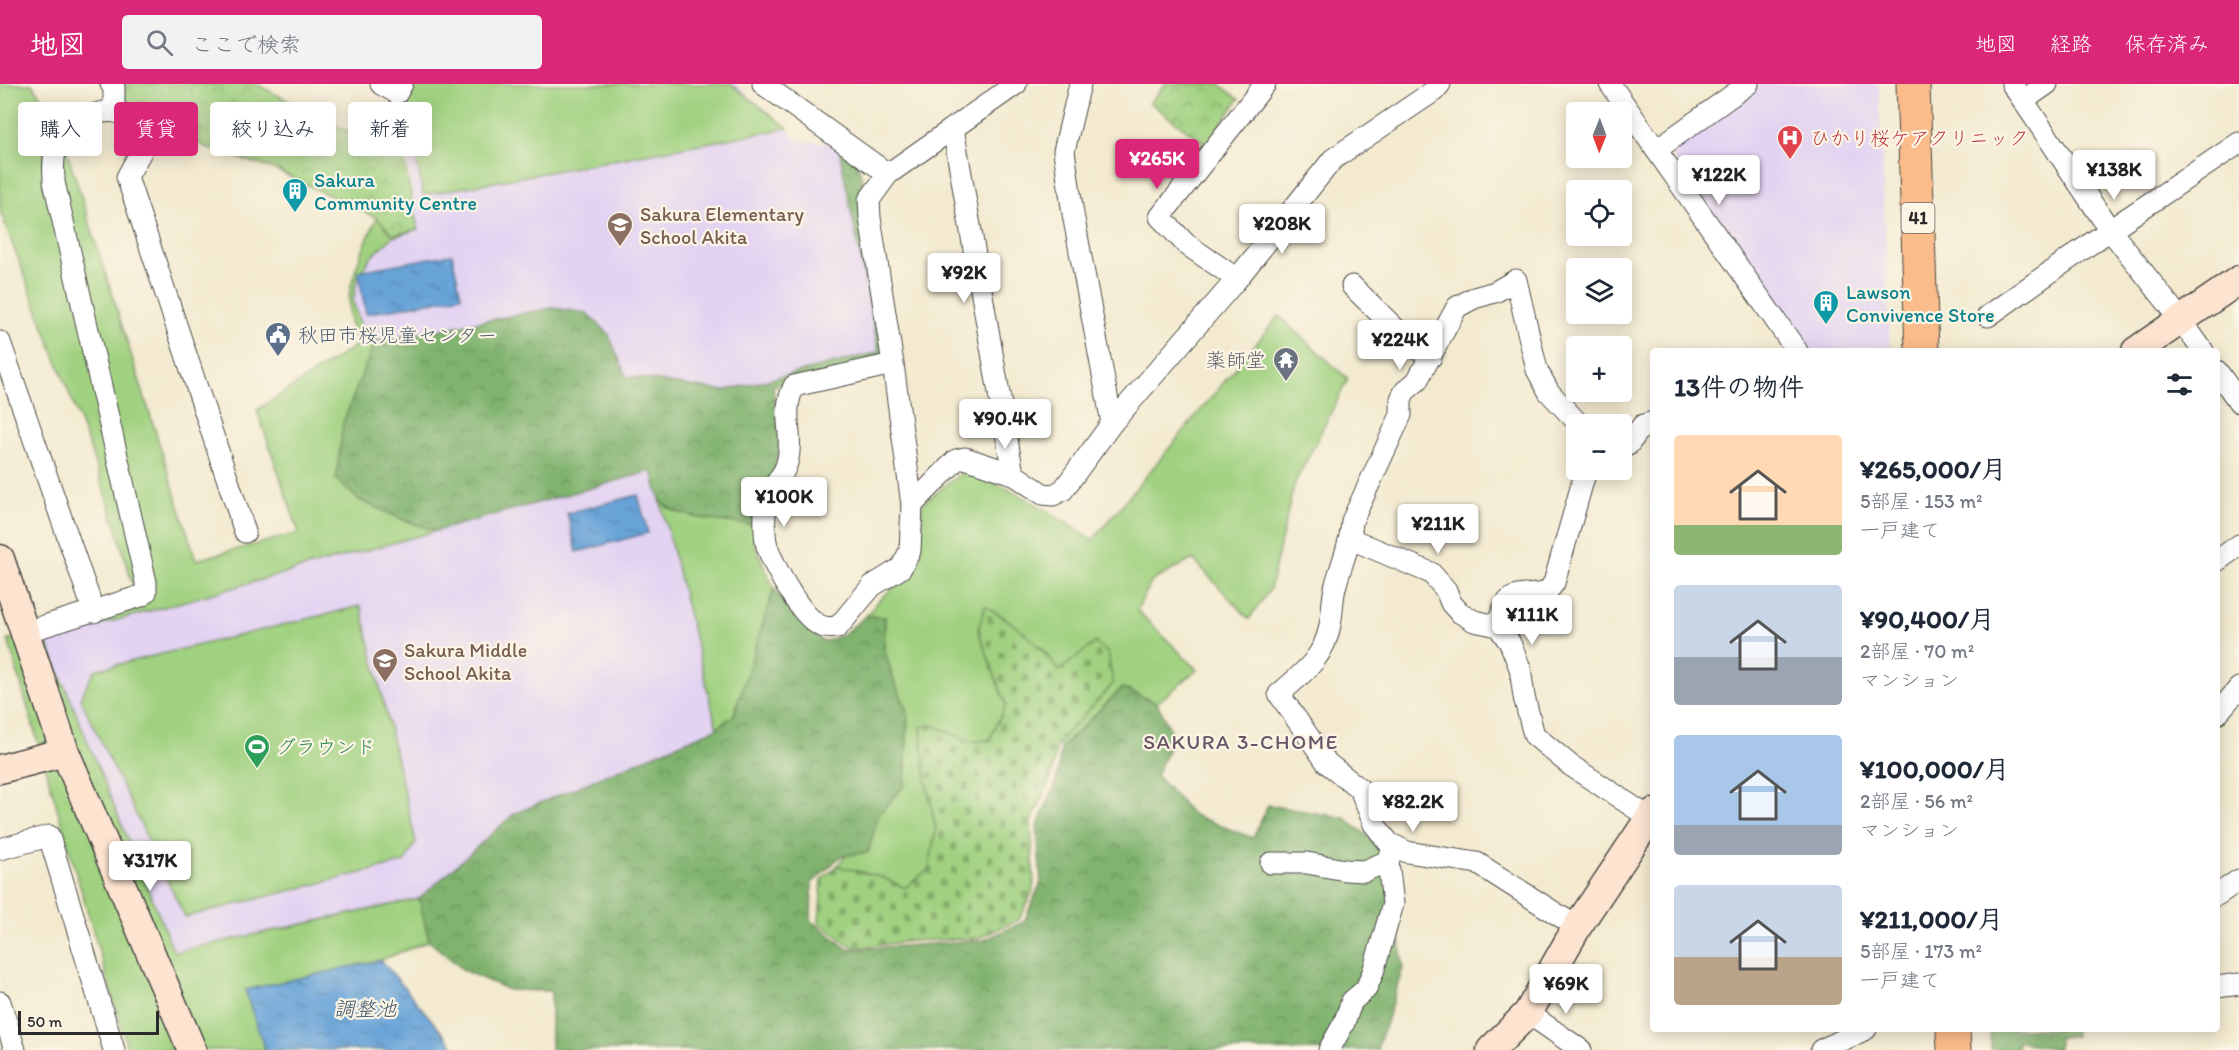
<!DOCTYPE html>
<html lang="ja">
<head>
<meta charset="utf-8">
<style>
  body { margin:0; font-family:Itim,"Klee One",sans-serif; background:#f2f2f3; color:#1f2937; height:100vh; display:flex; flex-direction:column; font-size:22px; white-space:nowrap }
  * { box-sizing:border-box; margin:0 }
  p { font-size:20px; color:#747a83 }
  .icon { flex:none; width:33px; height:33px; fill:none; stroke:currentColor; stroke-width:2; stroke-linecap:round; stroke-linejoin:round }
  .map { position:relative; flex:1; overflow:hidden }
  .drawer { position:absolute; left:1650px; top:264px; width:570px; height:684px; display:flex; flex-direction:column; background:#fff; border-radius:6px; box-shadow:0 3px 15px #0003 }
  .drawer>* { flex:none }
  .banner { position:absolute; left:18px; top:18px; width:570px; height:54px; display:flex; gap:12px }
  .needle { width:39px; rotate:181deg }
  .buttons { position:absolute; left:1566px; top:18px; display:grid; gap:12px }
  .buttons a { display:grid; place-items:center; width:66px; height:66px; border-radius:6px; background:#fff; box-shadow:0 3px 15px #0003; font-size:30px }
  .scale { position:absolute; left:18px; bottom:15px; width:141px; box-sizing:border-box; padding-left:6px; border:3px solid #2b2b2b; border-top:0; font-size:16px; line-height:21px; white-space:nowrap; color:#2b2b2b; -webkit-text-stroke:4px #fcf5e5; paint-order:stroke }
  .price { position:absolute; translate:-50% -51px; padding:0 14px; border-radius:6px; background:#fff; color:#222; font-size:20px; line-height:39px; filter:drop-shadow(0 2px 3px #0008) }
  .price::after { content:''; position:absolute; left:50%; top:36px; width:18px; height:14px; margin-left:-9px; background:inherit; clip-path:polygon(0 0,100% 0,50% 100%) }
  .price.on { background:#db2777; color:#fff }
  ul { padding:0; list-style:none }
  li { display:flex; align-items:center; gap:18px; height:150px; padding:0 24px }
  li span { display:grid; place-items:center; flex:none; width:168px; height:120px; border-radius:6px; color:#555 }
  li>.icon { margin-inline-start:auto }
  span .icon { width:72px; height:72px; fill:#fffc; stroke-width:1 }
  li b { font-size:26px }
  h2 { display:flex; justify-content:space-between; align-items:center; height:72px; padding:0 24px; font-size:26px }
  .pill { padding:0 21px; border-radius:6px; background:#fff; box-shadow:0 3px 15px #0003; font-size:21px; line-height:54px }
  .pill.on { background:#db2777; color:#fff }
  header { display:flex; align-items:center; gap:36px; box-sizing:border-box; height:84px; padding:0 30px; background:#db2777; color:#fff }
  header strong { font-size:28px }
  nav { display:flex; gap:33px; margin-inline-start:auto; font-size:21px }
  .search { width:420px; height:54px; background:#f2f2f3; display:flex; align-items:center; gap:15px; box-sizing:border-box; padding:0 21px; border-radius:6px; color:#747a83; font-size:22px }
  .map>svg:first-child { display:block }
  .built { fill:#e3d3f2 }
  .grass { fill:#a0d180; stroke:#667e56; stroke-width:1.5 }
  .forest { fill:url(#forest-crowns); stroke:#566f4c; stroke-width:1.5 }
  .cemetery { fill:url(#cemetery-stones); stroke:#667e56; stroke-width:1.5 }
  .park { fill:url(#park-crowns); stroke:#667e56; stroke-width:1.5 }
  .water { fill:url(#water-ripples); stroke:#496782; stroke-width:1.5 }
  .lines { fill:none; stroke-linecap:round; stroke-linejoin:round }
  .street-casing { stroke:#494844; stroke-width:23 }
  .secondary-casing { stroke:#494844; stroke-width:31 }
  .primary-casing { stroke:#494844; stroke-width:35 }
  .street { stroke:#fff; stroke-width:21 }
  .secondary { stroke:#fde4d1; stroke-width:28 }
  .primary { stroke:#fabc8b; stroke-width:33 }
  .labels { text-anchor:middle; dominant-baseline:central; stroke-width:4.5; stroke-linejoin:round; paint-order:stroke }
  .shield { fill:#fcf5e5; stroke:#6a6863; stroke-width:1.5 }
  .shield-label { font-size:18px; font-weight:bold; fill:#2b2b2b }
  .health-label { font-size:20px; fill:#be3a42; stroke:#fcf5e5; text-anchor:start }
  .culture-label { font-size:20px; fill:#0d838f; stroke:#fcf5e5; text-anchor:start }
  .education-label { font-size:20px; fill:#785e54; stroke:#fcf5e5; text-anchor:start }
  .service-label { font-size:20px; fill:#4e5e75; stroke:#fcf5e5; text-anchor:start }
  .worship-label { font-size:20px; fill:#5b616d; stroke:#fcf5e5; text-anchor:end }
  .leisure-label { font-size:20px; fill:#27864d; stroke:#fcf5e5; text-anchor:start }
  .neighbourhood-label { font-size:21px; letter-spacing:1.5px; fill:#685567; stroke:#fcf5e5 }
  .water-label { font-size:21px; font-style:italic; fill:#435b70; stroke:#fcf5e5 }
</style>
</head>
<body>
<header>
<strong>地図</strong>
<div class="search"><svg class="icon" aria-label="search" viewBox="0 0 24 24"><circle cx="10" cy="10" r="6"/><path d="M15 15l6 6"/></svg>ここで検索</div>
<nav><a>地図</a><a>経路</a><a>保存済み</a></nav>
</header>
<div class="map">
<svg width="2239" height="966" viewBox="0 0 2239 966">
  <defs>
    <pattern id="forest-crowns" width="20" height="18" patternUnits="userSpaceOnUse" patternTransform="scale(1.5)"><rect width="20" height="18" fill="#80b36e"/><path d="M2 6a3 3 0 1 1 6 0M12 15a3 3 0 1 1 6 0" fill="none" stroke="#69925b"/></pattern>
    <pattern id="cemetery-stones" width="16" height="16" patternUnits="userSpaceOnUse" patternTransform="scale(1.5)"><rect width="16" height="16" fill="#a0d180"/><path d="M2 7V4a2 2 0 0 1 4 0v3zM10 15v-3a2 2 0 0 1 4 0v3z" fill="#83aa69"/></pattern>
    <pattern id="park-crowns" width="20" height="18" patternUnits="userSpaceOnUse" patternTransform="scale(1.5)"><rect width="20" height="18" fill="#a0d180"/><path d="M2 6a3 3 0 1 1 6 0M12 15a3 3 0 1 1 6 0" fill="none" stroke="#83aa69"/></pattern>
    <pattern id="water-ripples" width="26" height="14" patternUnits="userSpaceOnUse" patternTransform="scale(1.5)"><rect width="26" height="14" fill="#67a3d8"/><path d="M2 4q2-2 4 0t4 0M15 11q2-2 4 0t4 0" fill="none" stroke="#5585af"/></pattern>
  </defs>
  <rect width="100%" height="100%" fill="#fcf5e5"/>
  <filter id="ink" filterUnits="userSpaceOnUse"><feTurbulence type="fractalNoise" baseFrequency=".0167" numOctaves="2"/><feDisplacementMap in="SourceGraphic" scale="12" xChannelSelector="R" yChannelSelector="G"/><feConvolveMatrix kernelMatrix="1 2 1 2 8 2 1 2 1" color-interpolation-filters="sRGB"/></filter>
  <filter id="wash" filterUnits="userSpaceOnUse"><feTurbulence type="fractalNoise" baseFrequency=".008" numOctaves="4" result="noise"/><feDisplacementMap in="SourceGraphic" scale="24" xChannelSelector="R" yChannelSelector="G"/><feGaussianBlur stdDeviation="1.35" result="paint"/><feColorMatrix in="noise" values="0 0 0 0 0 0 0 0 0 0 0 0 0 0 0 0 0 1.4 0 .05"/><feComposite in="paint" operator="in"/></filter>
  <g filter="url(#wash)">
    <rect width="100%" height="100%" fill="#f3ead0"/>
    <g class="built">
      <path d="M412,0h324l63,57 39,3 41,208 -156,39 -97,-15 -18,-43 -21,-20 -35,-5 -173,33 -17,-9 -9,-31 4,-22 13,-21 23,-21 25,-8 -15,-95 -1,-33z"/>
      <path d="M1761,0h118l11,267h-82l-135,-194 3,-12z"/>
      <path d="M652,386l65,258 -203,86 -95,85 -245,53 -128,-312z"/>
    </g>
    <g class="grass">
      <path d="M0,0h32l25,36 139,440 103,-27 -42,-123 100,-65 1,-5c-24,-35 4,-89 19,-122l16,17 25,-6 -25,8 -23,21 -13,21 -4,22 9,30 17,10 -8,10 33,169 32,11 -390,109 128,312 245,-53 10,42 -48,19 -136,30 20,60h-137l-120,-410 130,-36 -23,-81 -27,-80 -88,-232z"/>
      <path d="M417,0h314l57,44 -365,67 -17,-91z"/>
      <path d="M1279,232l69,63 -54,106 -24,104 -21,30 -56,-60 -41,22 -15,29 60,60 -40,33 -35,-15 -61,60 -4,-4 38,-101 -36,28 -18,-24 -63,-17 28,75 -17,35 -18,2 -39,-17 -11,2 5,53 10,49 -7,40 -24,19 -24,-11 -44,-11 9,-11 22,-3 11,-38 26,-29 3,-73 -13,-29 -11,-34 1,-32 -19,-1 15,-18 28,-24 12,-20 1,-50 42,-33c49,17 86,41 129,69z"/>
      <path d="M660,416l8,8 88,17 -1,20 19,44 -40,126 -17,13z"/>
      <path d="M361,522l55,236 -11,20 -220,55 -105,-219 15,-28z"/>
    </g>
    <g class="forest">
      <path d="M838,60l15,7 16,49 24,164 -120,22 7,59 -6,27 -16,20 -2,33c-23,-3 -80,-5 -94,-23 -6,-8 -7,-22 -10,-31l-216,60 -32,-11 -45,-20 -23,-21 7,-56 28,-72 8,-10 173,-33 35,5 21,20 18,43 97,15 156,-39z"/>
      <path d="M774,505l14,19 35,34 19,-7 24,-19 19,1 -1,32 11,34 13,29 -3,73 -26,29 -11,38 -27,4 -29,27 -1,37 38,30 135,-10 40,-18 17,-40 -4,-55 19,-44 5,-35 61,-60 35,15 17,34 -18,38 37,40 60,23 15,-33 77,13 46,37 12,113 -26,82h-826v-59l-42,-1 -44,-19 -36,-30 -10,-42 95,-85 203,-86 17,-13z"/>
      <path d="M1990,945h85v7l-17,1v13l-40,-9 -1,9h-26z"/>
    </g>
    <path class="cemetery" d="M985,522c35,20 50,33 74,65l36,-28 13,10 5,31 -56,60 -6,34 -20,45 3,65 -15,32 -41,18 -66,3 -58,7 -35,-25 3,-44 15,-13 44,11 24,11 24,-19 7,-40 -10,-49 -5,-53 11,-2 39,17 18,-2 17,-35 -28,-75z"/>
    <g class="park">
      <path d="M128,0h128l148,76 14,69 -25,6 -16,-17 -103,-49 -59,-18 -92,-44 1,-21z"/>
      <path d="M1165,0h54l20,15 -33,45 -56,-41z"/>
    </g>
    <g class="water">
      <path d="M452,170l9,42 -95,18 -8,-43z"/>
      <path d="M638,411l10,38 -71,19 -10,-39z"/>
      <path d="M381,876l76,90h-192l-20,-60z"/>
    </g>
  </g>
  <g filter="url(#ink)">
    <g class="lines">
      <defs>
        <g id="street">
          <path d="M111,0l3,3v24"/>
          <path d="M381,0l16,9 5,-9"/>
          <path d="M763,0l125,90"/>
          <path d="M1080,0l-16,67 9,63 39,209"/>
          <path d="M1610,0l187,267"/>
          <path d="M2012,0l98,146 71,90 22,31"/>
          <path d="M2024,16l23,-16"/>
          <path d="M953,44l60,346"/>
          <path d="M1656,66l92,-66"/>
          <path d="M1237,195l-51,-35 -26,-27 105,-133"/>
          <path d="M1352,202l59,58 20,13"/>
          <path d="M1988,232l122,-86 129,-87"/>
          <path d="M0,258l94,270"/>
          <path d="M893,280l-99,22c-14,29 1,49 -7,77 -3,13 -16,24 -20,36 -3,10 -3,37 0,47 7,20 35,75 57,81 4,1 10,0 14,0l34,-41 29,-18 9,-17 2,-46 -19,-141 -23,-146 -1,-18 19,-26 128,-90"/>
          <path d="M2217,287l22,31"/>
          <path d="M1622,362l6,-1 15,-20 10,-3"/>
          <path d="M1586,386l-32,113 -8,10c-33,4 -39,-3 -48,33l12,17 10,25 4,29 10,38 36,30 80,53"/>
          <path d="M912,421l44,-45 9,-2 48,16 30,20 10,1 10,-5 49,-67 125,-144 96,-120 101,-68 6,-7"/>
          <path d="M1351,455l80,34 15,17 5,13 8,9 15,9 24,5"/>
          <path d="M2217,477l22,-16"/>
          <path d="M25,548l116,-36 5,-4v-10l-92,-400c0,-10 -2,-23 2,-32 8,-20 37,-42 59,-38 13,2 28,10 38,18l-26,47 118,355"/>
          <path d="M2217,630l22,-26"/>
          <path d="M0,765l49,-13 65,214"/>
          <path d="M1271,779h36l38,7 19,1 24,-10"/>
          <path d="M2217,811l22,-15"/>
          <path d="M1577,843l-100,-64 -70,-11 -18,-9 -15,-19 -14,-35 -33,-26 -48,-69c23,-20 46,-37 51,-69 3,-14 2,-28 6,-41 6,-23 15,-40 16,-63l49,-106v-16l4,-8 12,-10 40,-74 17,-9 21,-6 21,-12 21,90 12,22 30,32"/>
          <path d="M2217,903l22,-3"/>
          <path d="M0,918l15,48"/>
          <path d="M1528,929l53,37"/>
          <path d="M1329,966l15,-27 8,-22 14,-12 7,-17 20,-68 -5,-43 6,-14"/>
          <path d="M1821,966l45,-21"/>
        </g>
        <g id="secondary">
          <path d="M2136,267l103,-71"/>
          <path d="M0,475l65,193 127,298"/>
          <path d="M0,685l65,-17"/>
          <path d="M1491,966l37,-37 49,-86 76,-114"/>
        </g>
        <g id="primary">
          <path d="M1913,0l9,267"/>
          <path d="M1953,945l1,21"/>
        </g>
      </defs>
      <use href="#street" class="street-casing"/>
      <use href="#secondary" class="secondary-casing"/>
      <use href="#primary" class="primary-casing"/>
      <use href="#street" class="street"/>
      <use href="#secondary" class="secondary"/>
      <use href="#primary" class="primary"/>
    </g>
  </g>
  <defs>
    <symbol id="hospital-pin" viewBox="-11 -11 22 30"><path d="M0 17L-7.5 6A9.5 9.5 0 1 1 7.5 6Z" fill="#e0444e" stroke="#fcf5e5"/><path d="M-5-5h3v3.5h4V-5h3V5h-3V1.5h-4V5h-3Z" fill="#fff"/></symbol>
    <symbol id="building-pin" viewBox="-11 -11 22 30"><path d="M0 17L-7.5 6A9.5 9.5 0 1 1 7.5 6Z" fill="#0f9aa8" stroke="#fcf5e5"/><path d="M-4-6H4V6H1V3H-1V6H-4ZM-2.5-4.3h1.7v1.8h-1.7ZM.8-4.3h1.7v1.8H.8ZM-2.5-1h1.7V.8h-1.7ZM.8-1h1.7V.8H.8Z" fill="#fff"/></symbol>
    <symbol id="school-pin" viewBox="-11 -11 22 30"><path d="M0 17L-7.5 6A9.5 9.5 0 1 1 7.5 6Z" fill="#8d6e63" stroke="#fcf5e5"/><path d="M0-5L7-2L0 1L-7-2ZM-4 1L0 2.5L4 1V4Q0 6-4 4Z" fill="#fff"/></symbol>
    <symbol id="civic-pin" viewBox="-11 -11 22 30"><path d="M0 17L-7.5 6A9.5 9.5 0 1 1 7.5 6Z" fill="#5c6f8a" stroke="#fcf5e5"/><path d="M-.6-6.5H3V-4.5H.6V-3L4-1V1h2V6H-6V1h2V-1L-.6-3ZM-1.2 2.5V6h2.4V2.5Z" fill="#fff"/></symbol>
    <symbol id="temple-pin" viewBox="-11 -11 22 30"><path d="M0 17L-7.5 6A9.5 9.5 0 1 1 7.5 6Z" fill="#6b7280" stroke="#fcf5e5"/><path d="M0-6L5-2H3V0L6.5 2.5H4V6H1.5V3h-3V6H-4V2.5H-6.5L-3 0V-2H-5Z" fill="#fff"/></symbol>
    <symbol id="stadium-pin" viewBox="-11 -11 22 30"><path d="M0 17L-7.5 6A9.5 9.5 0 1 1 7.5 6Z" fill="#2e9e5b" stroke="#fcf5e5"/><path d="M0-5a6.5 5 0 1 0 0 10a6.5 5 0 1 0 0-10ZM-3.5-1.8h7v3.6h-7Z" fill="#fff"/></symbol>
  </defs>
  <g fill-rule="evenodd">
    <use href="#hospital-pin" x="1775" y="39" width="30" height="40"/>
    <use href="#building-pin" x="280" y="92" width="30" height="40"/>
    <use href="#school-pin" x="605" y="126" width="30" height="40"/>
    <use href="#building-pin" x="1811" y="204" width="30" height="40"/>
    <use href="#civic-pin" x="263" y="236" width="30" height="40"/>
    <use href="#temple-pin" x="1271" y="261" width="30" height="40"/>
    <use href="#school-pin" x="370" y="562" width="30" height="40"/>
    <use href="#stadium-pin" x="242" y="648" width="30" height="40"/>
  </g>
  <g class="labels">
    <rect class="shield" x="1901.5" y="119" width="33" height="30" rx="4.5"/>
    <g class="shield-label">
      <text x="1918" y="134">41</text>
    </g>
    <g class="health-label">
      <text x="1810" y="54">ひかり桜ケアクリニック</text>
    </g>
    <g class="culture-label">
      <text x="314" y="96">Sakura<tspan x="314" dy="23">Community Centre</tspan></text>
      <text x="1846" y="208">Lawson<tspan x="1846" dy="23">Convivence Store</tspan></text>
    </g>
    <g class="education-label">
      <text x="640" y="130">Sakura Elementary<tspan x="640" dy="23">School Akita</tspan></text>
      <text x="404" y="566">Sakura Middle<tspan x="404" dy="23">School Akita</tspan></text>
    </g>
    <g class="service-label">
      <text x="298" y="251">秋田市桜児童センター</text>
    </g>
    <g class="worship-label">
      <text x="1266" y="276">薬師堂</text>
    </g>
    <g class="leisure-label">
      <text x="276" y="663">グラウンド</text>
    </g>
    <g class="neighbourhood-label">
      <text x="1241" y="657">SAKURA 3-CHOME</text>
    </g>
    <g class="water-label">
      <text x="365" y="924">調整池</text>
    </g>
  </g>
</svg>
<div class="buttons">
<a><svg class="needle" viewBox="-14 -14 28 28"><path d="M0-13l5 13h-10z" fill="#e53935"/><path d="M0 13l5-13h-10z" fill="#747a83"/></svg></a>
<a><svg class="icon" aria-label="locate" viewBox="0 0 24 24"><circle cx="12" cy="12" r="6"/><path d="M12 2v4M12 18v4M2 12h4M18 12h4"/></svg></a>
<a><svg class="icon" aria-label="layers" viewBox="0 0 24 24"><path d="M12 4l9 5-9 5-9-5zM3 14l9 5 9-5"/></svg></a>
<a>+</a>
<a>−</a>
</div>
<div class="scale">50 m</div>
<b class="price on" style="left:1157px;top:106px">¥265K</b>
<b class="price" style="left:2114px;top:117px">¥138K</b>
<b class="price" style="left:1719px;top:122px">¥122K</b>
<b class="price" style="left:1282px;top:171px">¥208K</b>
<b class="price" style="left:964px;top:220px">¥92K</b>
<b class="price" style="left:1400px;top:287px">¥224K</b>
<b class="price" style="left:1005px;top:366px">¥90.4K</b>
<b class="price" style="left:784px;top:444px">¥100K</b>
<b class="price" style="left:1438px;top:471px">¥211K</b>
<b class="price" style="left:1532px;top:562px">¥111K</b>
<b class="price" style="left:1413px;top:749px">¥82.2K</b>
<b class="price" style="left:150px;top:808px">¥317K</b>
<b class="price" style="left:1566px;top:931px">¥69K</b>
<div class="banner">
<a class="pill">購入</a>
<a class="pill on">賃貸</a>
<a class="pill">絞り込み</a>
<a class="pill">新着</a>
</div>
<section class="drawer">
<h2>13件の物件<svg class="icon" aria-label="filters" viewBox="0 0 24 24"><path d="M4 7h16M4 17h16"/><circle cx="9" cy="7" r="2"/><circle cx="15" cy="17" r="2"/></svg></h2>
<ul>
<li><span style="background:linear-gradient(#ffd9b3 75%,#8fb573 0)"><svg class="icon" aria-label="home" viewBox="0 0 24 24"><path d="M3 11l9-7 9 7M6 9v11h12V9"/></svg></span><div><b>¥265,000/月</b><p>5部屋 · 153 m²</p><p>一戸建て</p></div></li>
<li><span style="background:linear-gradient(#c9d6e8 60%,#9aa5b1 0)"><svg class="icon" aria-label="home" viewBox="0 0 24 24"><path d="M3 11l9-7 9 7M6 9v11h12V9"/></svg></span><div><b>¥90,400/月</b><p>2部屋 · 70 m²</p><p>マンション</p></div></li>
<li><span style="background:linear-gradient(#a9c7e8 75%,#9aa5b1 0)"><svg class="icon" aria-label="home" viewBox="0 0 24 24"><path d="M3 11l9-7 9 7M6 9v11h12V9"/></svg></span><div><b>¥100,000/月</b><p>2部屋 · 56 m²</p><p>マンション</p></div></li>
<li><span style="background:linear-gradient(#c9d6e8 60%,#b9a48a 0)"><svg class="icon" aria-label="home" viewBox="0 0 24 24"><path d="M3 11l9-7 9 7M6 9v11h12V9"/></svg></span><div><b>¥211,000/月</b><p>5部屋 · 173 m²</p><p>一戸建て</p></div></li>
</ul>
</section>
</div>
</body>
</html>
